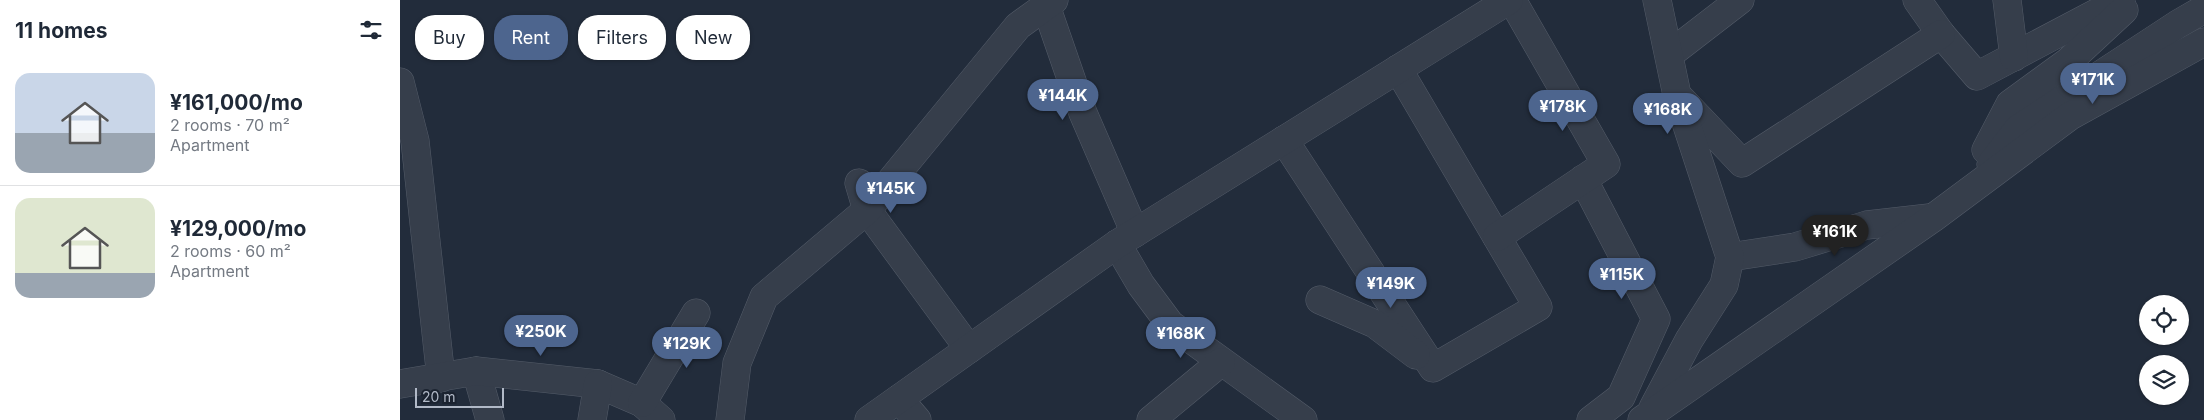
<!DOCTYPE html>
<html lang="en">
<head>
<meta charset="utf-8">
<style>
  body { margin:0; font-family:Inter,sans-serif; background:#f2f2f3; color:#1f2937; height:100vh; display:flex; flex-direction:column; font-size:19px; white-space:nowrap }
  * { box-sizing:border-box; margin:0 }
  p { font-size:16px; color:#747a83 }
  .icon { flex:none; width:28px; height:28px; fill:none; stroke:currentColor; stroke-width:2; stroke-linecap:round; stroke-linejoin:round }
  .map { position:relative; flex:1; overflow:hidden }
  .side { display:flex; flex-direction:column; background:#fff; width:400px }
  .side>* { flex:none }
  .guide { position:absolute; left:15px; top:15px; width:475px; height:45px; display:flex; gap:10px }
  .buttons { position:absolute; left:1739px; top:295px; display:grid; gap:10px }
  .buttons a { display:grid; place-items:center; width:50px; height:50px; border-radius:50%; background:#fff; box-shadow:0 1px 4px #0004; font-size:25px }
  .scale { position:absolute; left:15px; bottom:12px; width:89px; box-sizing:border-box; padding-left:5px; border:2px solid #b1b9c7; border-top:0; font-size:14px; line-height:18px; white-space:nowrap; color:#b1b9c7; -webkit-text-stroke:4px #1b2330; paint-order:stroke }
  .price { position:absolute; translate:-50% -42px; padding:0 11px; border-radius:18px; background:#4d658e; color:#fff; font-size:16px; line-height:32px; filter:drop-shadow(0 1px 2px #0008) }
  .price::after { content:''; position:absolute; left:50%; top:30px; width:15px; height:11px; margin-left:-8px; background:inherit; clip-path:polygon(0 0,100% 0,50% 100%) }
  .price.selected { background:#222; color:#fff }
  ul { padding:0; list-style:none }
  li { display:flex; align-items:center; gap:15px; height:125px; padding:0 15px }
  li+li { border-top:1px solid #e0e1e3 }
  li span { display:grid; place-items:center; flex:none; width:140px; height:100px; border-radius:15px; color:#555 }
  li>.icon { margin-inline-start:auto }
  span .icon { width:60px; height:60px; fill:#fffc; stroke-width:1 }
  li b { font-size:21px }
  h2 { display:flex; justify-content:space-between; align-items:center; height:60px; padding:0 15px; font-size:21px }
  .tag { padding:0 18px; border-radius:20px; background:#fff; box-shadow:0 1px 4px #0004; font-size:18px; line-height:45px }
  .tag.selected { background:#4d658e; color:#fff }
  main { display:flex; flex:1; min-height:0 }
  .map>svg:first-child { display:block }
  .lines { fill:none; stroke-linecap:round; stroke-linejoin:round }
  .minor-casing { stroke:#545c69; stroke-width:29 }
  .minor { stroke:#363e4b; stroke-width:28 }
</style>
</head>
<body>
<main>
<section class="side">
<h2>11 homes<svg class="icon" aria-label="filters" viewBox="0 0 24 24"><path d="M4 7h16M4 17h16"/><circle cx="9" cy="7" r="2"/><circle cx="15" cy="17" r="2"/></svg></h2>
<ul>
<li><span style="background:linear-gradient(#c9d6e8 60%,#9aa5b1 0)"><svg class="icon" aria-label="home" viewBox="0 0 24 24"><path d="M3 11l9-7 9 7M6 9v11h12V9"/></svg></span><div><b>¥161,000/mo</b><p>2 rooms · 70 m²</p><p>Apartment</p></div></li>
<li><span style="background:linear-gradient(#dfe7d0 75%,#9aa5b1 0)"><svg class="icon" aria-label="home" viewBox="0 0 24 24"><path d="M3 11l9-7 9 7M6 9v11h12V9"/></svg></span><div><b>¥129,000/mo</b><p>2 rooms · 60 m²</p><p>Apartment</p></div></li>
</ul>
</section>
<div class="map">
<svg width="1804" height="420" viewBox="0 0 1804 420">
  <rect width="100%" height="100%" fill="#222c3b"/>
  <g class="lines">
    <defs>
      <g id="minor">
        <path d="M647,0l-1,6 37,107 52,120"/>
        <path d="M1517,0l24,34 36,42 144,-76"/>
        <path d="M1607,0l7,57"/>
        <path d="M1270,54l70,-54"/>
        <path d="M0,82l15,59 26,237"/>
        <path d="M1282,100l60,63 199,-129"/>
        <path d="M884,140l149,228 105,-61 -140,-238"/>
        <path d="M1586,150l24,-46 59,-43 55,-51"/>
        <path d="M1591,164l27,-35 160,-105 26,-15"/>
        <path d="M1183,179l73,140 -35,78 -30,23"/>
        <path d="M459,183l8,27 102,139"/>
        <path d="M1097,237l109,-73 -94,-164"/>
        <path d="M717,244l24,41 29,39 133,96"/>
        <path d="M1330,257l65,-10 72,-22 62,-7"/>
        <path d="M920,300l55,24 41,31"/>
        <path d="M76,371l14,49"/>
        <path d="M0,384l76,-13 122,13 44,19 19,17"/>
        <path d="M499,399l18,21"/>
        <path d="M242,403l54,-90"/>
        <path d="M1253,408l36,-68 35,-55 6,-28 -53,-162 -20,-95"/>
        <path d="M192,420l6,-36"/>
        <path d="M330,420l7,-57 27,-66 103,-87 151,-184 36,-26"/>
        <path d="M469,420l248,-176 392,-244"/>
        <path d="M751,420l70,-58"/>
        <path d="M1242,420l291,-202 137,-102 134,-74"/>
      </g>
    </defs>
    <use href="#minor" class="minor-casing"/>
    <use href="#minor" class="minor"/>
  </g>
</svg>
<div class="buttons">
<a><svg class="icon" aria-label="locate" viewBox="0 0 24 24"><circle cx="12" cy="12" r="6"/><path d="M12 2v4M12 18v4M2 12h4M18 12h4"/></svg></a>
<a><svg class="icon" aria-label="layers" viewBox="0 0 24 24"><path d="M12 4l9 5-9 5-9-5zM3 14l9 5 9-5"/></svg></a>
</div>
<div class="scale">20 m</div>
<b class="price" style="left:1693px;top:105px">¥171K</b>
<b class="price" style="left:663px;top:121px">¥144K</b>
<b class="price" style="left:1163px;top:132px">¥178K</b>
<b class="price" style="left:1268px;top:135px">¥168K</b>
<b class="price" style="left:491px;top:214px">¥145K</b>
<b class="price selected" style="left:1435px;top:257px">¥161K</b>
<b class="price" style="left:1222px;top:300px">¥115K</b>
<b class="price" style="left:991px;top:309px">¥149K</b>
<b class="price" style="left:141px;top:357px">¥250K</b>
<b class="price" style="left:781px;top:359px">¥168K</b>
<b class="price" style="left:287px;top:369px">¥129K</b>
<div class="guide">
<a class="tag">Buy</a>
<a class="tag selected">Rent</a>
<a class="tag">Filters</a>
<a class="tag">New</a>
</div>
</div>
</main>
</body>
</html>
